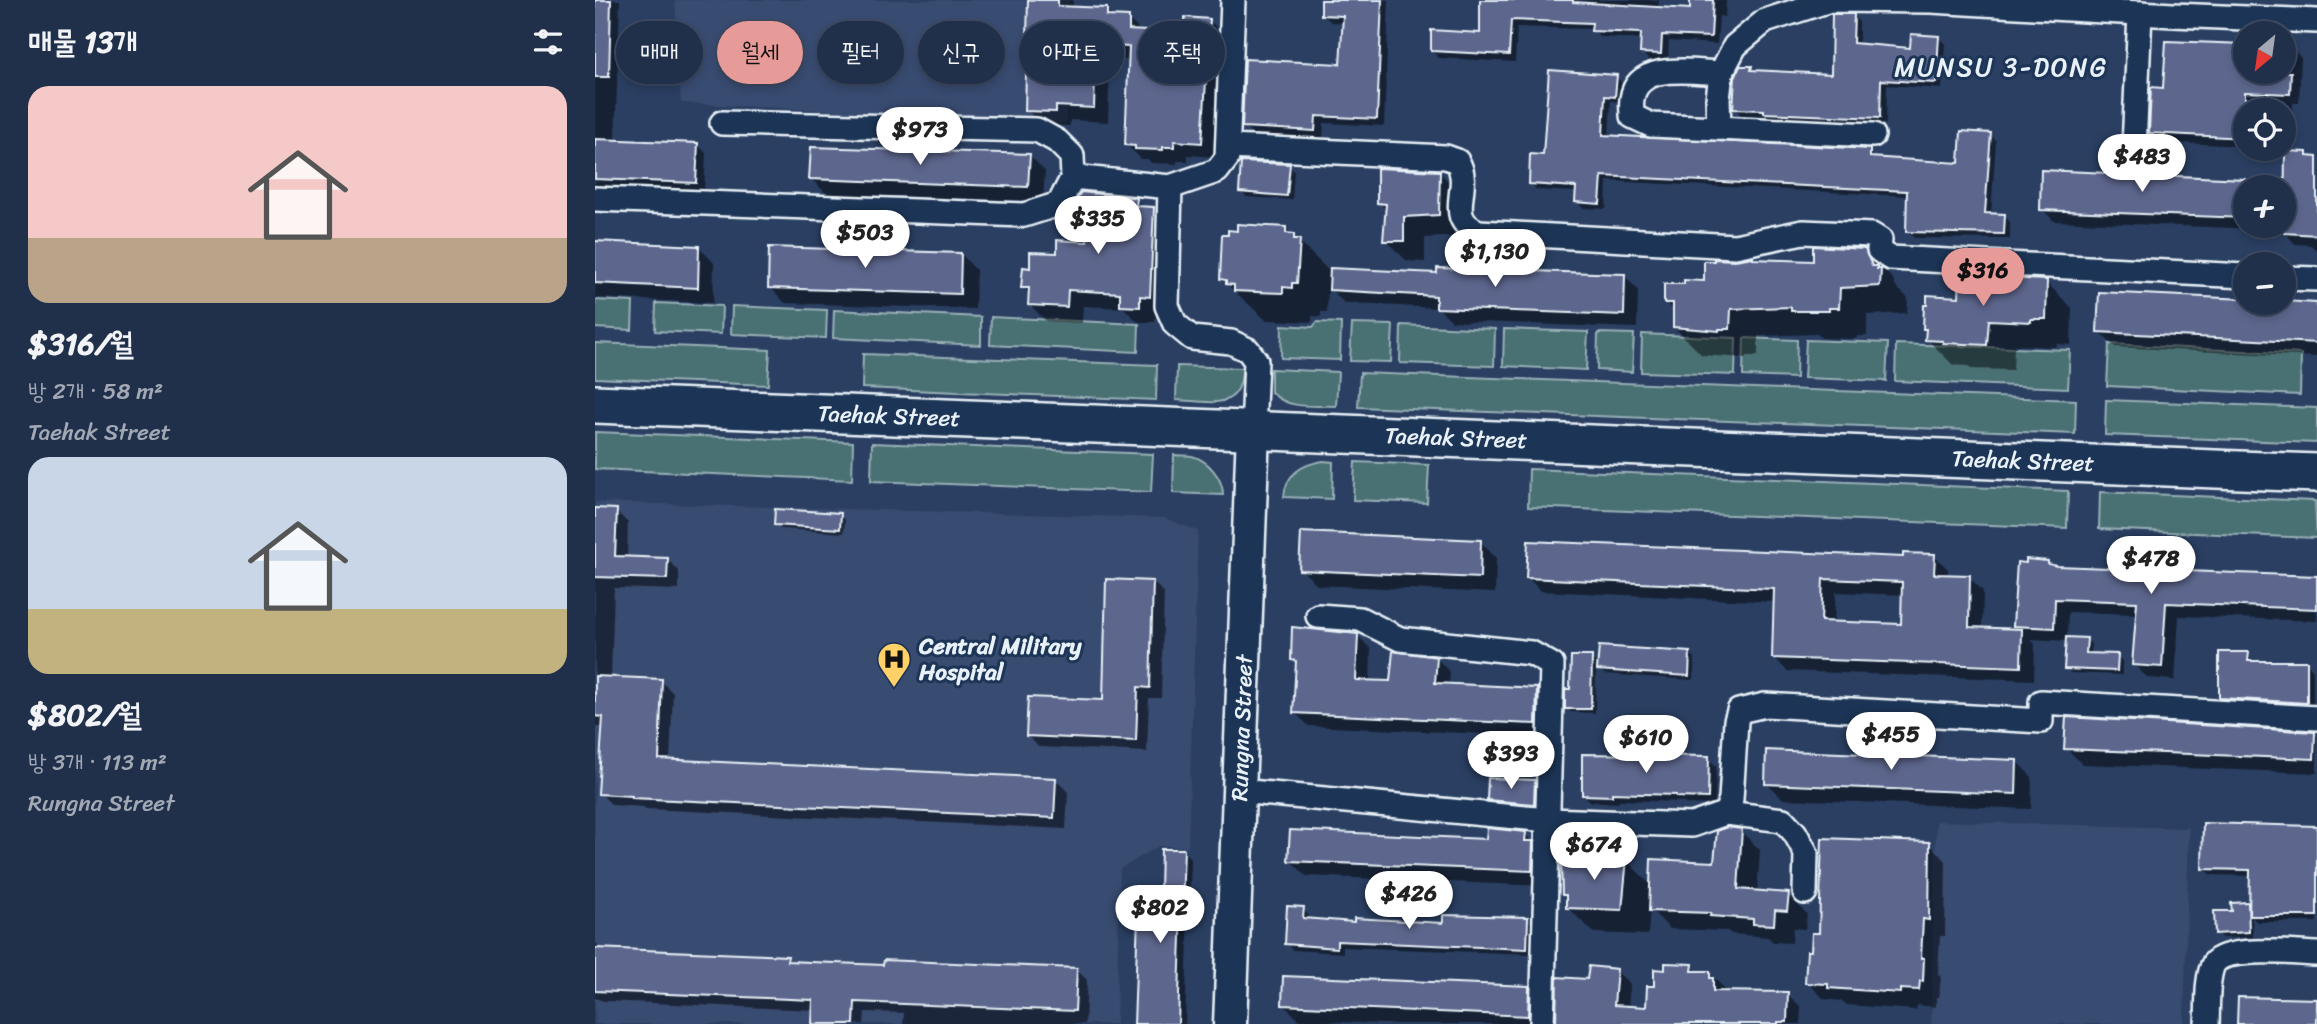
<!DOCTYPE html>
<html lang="ko">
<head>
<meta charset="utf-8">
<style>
  body { margin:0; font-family:Sriracha,"Poor Story",sans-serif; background:#283751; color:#f1f3f6; height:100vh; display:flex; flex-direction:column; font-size:26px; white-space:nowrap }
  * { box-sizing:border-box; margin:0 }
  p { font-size:23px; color:#a2a9b5 }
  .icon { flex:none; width:38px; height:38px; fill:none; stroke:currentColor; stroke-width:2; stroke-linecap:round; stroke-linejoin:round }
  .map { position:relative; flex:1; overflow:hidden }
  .sheet { display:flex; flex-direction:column; background:#202f4a; width:595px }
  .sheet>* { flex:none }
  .top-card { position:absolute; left:21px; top:21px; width:665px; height:63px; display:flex; gap:14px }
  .needle { width:46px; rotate:209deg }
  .tools { position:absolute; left:1638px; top:21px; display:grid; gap:14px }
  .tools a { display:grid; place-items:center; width:63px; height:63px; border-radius:50%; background:#202f4a; box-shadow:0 4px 10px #0003,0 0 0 2px #3d4a62; font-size:35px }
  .price { position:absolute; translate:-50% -60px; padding:0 16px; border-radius:24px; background:#fff; color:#222; font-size:23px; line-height:46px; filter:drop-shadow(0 2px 4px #0008) }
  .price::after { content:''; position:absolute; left:50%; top:42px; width:21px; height:16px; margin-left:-10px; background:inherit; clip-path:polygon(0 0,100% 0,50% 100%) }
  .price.on { background:#e69b98; color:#111 }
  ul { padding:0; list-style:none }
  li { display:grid; align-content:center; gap:14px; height:371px; padding:0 28px }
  li span { display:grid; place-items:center; height:217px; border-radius:21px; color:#555 }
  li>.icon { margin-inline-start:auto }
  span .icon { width:126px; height:126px; fill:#fffc; stroke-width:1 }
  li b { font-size:30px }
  h2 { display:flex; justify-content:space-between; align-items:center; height:84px; padding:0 28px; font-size:30px }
  .pill { padding:0 24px; border-radius:32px; background:#202f4a; box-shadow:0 4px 10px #0003,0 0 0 2px #3d4a62; font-size:24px; line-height:63px }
  .pill.on { background:#e69b98; color:#111 }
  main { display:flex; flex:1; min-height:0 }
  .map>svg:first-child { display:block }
  .built { fill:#394b6f }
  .green { fill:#486f73; stroke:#98b0b6; stroke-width:2 }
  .shadow { fill:#0007; fill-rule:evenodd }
  .building { fill:#5d668d; stroke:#e8f1f8; stroke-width:2; fill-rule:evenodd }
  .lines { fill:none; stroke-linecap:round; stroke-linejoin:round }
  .street-casing { stroke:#e8f1f8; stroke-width:28 }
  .secondary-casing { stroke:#e8f1f8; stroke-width:37 }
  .primary-casing { stroke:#e8f1f8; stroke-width:42 }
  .street { stroke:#1d3557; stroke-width:23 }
  .secondary { stroke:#1d3557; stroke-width:32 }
  .primary { stroke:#1d3557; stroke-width:37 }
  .labels { text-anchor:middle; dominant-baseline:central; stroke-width:6; stroke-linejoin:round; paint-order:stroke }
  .street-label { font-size:23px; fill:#e8f1f8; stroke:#1d3557 }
  .poi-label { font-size:23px; font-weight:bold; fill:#e8f1f8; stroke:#1d3557; text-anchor:start }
  .quarter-label { font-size:26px; letter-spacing:2px; fill:#e8f1f8; stroke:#1d3557 }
</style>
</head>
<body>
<main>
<section class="sheet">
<h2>매물 13개<svg class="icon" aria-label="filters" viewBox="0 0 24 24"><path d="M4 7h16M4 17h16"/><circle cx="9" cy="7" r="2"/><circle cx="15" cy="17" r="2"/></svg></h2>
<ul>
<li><span style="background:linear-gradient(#f6c9c9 70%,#b9a48a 0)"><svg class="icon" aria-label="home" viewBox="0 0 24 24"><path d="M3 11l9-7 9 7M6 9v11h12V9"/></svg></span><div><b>$316/월</b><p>방 2개 · 58 m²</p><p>Taehak Street</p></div></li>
<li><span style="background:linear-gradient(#c9d6e8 70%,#c2b280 0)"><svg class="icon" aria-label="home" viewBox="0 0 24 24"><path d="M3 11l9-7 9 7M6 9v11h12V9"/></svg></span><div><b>$802/월</b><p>방 3개 · 113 m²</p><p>Rungna Street</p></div></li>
</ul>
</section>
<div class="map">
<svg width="1722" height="1024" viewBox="0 0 1722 1024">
  <rect width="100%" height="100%" fill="#2a3f62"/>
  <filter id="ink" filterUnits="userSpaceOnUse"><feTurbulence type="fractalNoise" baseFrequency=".0143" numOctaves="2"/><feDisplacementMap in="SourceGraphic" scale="14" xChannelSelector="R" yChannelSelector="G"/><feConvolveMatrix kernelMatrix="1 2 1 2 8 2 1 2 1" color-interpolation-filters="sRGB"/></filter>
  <g filter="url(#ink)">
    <g class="built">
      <path d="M80,0h393l-2,123 -385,-20z"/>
      <path d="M0,502l570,16 33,13 -10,316 -29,-1 -39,23 -4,155h-521z"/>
      <path d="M1341,821l253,7 -5,196h-253z"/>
    </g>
    <g class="green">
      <path d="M0,300l38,2 -1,28 -37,-2z"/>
      <path d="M61,303l66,3 -1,28 -66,-3z"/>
      <path d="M137,306l95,4 -1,28 -95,-4z"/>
      <path d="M239,310l147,7v28l-148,-7z"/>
      <path d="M396,317l148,7 -1,28 -148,-7z"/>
      <path d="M722,322l24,1 -1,37 -59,-2 1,-33 31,2z"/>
      <path d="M757,324l41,1 -2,37 -41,-1z"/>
      <path d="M806,325l94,4 -1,37 -94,-3z"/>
      <path d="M909,329l84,3 -2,38 -83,-4z"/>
      <path d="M1003,333l36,1 -2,38 -35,-2z"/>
      <path d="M1047,334l94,4 -1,37 -94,-3z"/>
      <path d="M1149,338l53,2 -1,38 -53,-2z"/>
      <path d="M1211,340l82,3 -2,38 -82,-3z"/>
      <path d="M0,343l175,7 -2,35 -173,-7z"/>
      <path d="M1301,344l174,6 -2,38 -173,-7z"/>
      <path d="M1514,344l192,10 -1,41 -193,-9z"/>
      <path d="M268,354l294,11 -1,35 -294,-12z"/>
      <path d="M582,366l65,2c0,45 -34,33 -66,32z"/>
      <path d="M676,369l67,3 -2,34c-23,-1 -48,4 -65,-14z"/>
      <path d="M765,373l716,27 -1,34 -717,-27z"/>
      <path d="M1511,400l211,8v35l-212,-8z"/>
      <path d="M0,432l258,10 -1,38 -257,-11z"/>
      <path d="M277,443l281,11 -2,38 -280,-11z"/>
      <path d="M579,455c6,1 13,0 18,1 16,4 31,22 31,39l-50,-2z"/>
      <path d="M728,461l10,1 -1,37 -48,-2c1,-23 19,-33 39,-36z"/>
      <path d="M760,462l74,3 -2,38 -74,-3z"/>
      <path d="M934,469l539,22 -1,37 -539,-21z"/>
      <path d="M1505,492l215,9 2,37 -218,-9z"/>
    </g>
    <g class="shadow">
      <path d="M0,0h25l-5,141 82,3 9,9 -2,38 -109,-5z"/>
      <path d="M434,0h44v8l33,2 8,8 14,1 14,13 44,3 23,-15 15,15 -8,122 -28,-2v6h-11v3l-26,-1 -3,-4h-7l-15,-15 4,-84 -20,-1 -2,63 -38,-2v6l-28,-1 -15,-15z"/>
      <path d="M728,0h66l-5,126 -60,-3 -1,15 -71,-4 -8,-8 98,-60 2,-43 -13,-1 -8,-7z"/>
      <path d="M887,0h177l-1,9 34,1v-10h34l-1,17 -6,-1 -2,28 -48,-3 -1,20 -19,-1 -8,-8 1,-13 -42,-2 -7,-8 -76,-2 -2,35 -76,-4 -7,-7 49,-17z"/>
      <path d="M1258,16l6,6v24l52,4 28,-12 6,6 -3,45 -55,-4 -1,39 -114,-5 -3,-3 -28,-1 -6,-7 16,-40 4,4 77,3z"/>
      <path d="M1572,42l78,4v26h39v-24h8l9,10 -2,45h-6l-2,46 -7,-1v-38h-39v36l-85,-4 -10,-10 15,-42z"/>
      <path d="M1021,76l6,7 -1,19 -10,-1 -2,36 260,14 7,8 85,6 29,-31 6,7 -5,74h13l6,7v17l-96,-1 -6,-7 1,-35 -302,-15 -1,28 -23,-1 -6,-6v-10l-40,-2 -7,-7 15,-26z"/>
      <path d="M1711,154l4,4 7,1v92l-6,-6 -16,-1 -12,-14 -229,-9 -12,-12 1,-37 242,10zM1650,187h39v39h-39z"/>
      <path d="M434,155l16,16 -2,30 -216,-7 -16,-15z"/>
      <path d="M694,166l5,5 -2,29 -46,-3 -5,-5z"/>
      <path d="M844,172l22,22 -1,42 -35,2v24l-18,-1 -22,-21 2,-29 -8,-9z"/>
      <path d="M541,199l9,9 8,1 17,16 -5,88 -9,-1 -1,10h-17l-14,-14 -41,-2 -1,17 -36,-2 -17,-17 1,-10 -7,-7 8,-17 28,-15 30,-11 1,-24 -11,-10z"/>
      <path d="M690,228l46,45 294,3 13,14 -1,38 -185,-7 -14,-13 -94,-5 -16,-16 -1,25h-6v5l-9,-1v6l-46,-2 -45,-41z"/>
      <path d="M0,243l104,4 15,16 -1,40 -118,-5z"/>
      <path d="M1269,250l29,29 2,7 13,12 -1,15 -40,2v21h-10l-1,3 -35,-1 -4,-4 -59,2v20h-11l-1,2 -44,-3 -28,-28 1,-16 -9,-9 89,-41 59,2z"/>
      <path d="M366,254l15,16 -1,39 -190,-6 -15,-16z"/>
      <path d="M1451,282l26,26 -1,37 -14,-1 -1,3 -42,-2 -1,25 -42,-1 -3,-3 -15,-1 -26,-26v-7l-2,-3 3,-22z"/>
      <path d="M1506,294l144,7v2l72,1v53l-202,-10 -16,-15z"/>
      <path d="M0,510l21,1 12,12 -1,35 40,1 12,12v19l-65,-2 -3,91 50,2 12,12 -3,68 386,19 12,12 -2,37 -420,-20 -3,-2 -31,-2 -12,-12 4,-66h-9z"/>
      <path d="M245,515l5,5 -1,13 -63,-4 -5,-5z"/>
      <path d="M886,542l15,16 -1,35 -178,-8 -16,-16z"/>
      <path d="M1339,556l14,13v7l21,1 14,14 -1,38 37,1 -4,-5 33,-62 4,3 265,11v44l-138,-5 -4,64 -27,-2 -14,-13 4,-51 -70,-2 -1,27h19l5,5v11l26,1 5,5v14l-51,-2 -5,-5 1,-27 -37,-2 5,5 -1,36 -247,-9 -13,-14 2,-55 -235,-11 -13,-13 376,-19zM1241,592l67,3 -1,31 -68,-3z"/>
      <path d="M558,582l11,11 -3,105h-12l-2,54 -108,-5 -11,-11 76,-34z"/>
      <path d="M762,635l14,14 -1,33 22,1 45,-24 13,13 -1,14 88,4 13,13 -1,34 -240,-11 -14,-13 2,-49 -4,-4z"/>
      <path d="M1094,653l6,5 -2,22 -89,-6 -5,-5z"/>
      <path d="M1653,654l6,9h53l6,7v39l-86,-5 -6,-6z"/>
      <path d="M996,658l5,5 -1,50 -24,-1 -4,-4z"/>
      <path d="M1719,734l3,2v37l-235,-9 -16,-16z"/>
      <path d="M1113,758l8,8 -1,39 -30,-1 -3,-2 -63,-2v3l-28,-1 -8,-7z"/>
      <path d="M1421,761l16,16 -1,32 -248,-10 -16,-15z"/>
      <path d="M939,781l5,5 -1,22 -44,-4 -5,-4z"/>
      <path d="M1722,827v95h-60l-5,-5 1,20 -31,1 -6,-5 17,-21 14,-8 4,3v-31l-40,-1 -7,-7z"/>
      <path d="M1146,831l19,19 -3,43 31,2 19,19 -2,15 -12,-1 -1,15 -19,-1 -5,-5 -37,-3 -3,-3 -58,-2 -20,-20 -2,26 -54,-2 -27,-26 1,-8 -4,-4 62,-35 26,26 64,-23z"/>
      <path d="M930,834l16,15 6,37 -241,-10 -16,-16 198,-19z"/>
      <path d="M1334,844l17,17 -1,75h-5l-2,38 3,3 -2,20h-3v10l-19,-2 -1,5 -69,-5 -5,-4 -18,-2 -17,-17 6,-29 8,-18z"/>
      <path d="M588,851l8,8 -6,165h-49l25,-132z"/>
      <path d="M708,909l6,7v4l47,4 89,1 82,-6 7,7 -1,28 -190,-7v6l-50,-3 -6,-7z"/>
      <path d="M0,942l3,3v5l189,7 5,6 284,6 11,11 -2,44h-182l1,-11 -39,-1 -1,12h-50v-14l-210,-9 -9,-3z"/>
      <path d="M1097,966l7,7h10l14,14 2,6 62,1 14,13 -1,17h-243l32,-43 27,-10 14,13 -2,24 20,1 7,-21 11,-17z"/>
      <path d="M933,988l16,16 -1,20h-162l-82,-4 -15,-15z"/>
    </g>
    <g class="building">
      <path d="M0,0h16l-2,77h-14z"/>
      <path d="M433,0h30v6l49,2v8l22,1v13l55,3 1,-16 25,2 -8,124 -28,-2v6h-11v3l-28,-1v-3l-10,-1 4,-98 -33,-2 -2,63 -38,-2v6l-31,-1z"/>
      <path d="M726,0h61l-5,119 -61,-3 -1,15 -73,-4 3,-68 95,5 3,-48 -22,-1z"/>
      <path d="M885,0h93v2l117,7v-9h23l-2,37 -49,-2 -1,19 -21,-1 1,-20 -50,-2 1,-8 -81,-3 -2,35 -78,-4v-21l49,3z"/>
      <path d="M1237,14h22l-1,29 57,5 1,-14 28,2 -3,47 -55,-3 -1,38 -116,-5v-3l-31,-1 2,-32 5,-11h12l-1,4 80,4z"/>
      <path d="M1571,41l79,3v28h46l-1,22 -45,-2v46l-96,-5 2,-46 12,1z"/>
      <path d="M954,70l68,5 -2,22 -10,-1 -2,39 267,14v8l89,6 2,-32 30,2 -6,80 20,1 -1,20 -98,-2 1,-41 -305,-15 -2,28 -25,-2 1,-15 -47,-3 1,-30 13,1z"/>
      <path d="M0,139l103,4 -2,40 -101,-4z"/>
      <path d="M216,147l219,7 -2,33 -219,-8z"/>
      <path d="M1690,151l22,1v4l10,1v78l-33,-2z"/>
      <path d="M646,162l49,2 -3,32 -48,-4z"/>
      <path d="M782,168l63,3 -1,44 -35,2v24h-21l3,-37 -9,-1z"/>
      <path d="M1446,170l204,9v39l-205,-8z"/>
      <path d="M486,192l56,6 -1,8 18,1 -4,90 -10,-1v11l-20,-1v-13l-52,-3 -1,17 -39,-2 1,-17h-8l2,-21 7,1v-16l27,1v-13l30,2 2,-31 -11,-1v-13z"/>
      <path d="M642,224l49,3v6l8,1v5h6l-3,44h-5v5l-9,-1v6l-49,-2v-6l-8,-1v-4l-6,-1 2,-44h6v-5l9,1z"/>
      <path d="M0,241l104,5 -1,42 -103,-5z"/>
      <path d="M1218,246l52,3 7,17h5v3h4l-1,17 -40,2 -1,20h-10v3h-38v-4l-60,2 -1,20h-11v2l-46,-4v-24h-9v-19h20v-4l20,1v-20h10v-2l21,1 18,-3v2l60,2z"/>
      <path d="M174,247l192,6 -1,41 -192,-6z"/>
      <path d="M735,268l107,5v-5l188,6 -1,41 -188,-7v-12l-107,-6z"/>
      <path d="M1365,276l87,4 -1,39h-15v3l-42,-2 -2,25 -44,-2v-2l-18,-1 1,-11h-3l1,-24h3v-10l32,2z"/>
      <path d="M1504,292l146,7v4h39v-2l33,2v40l-220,-11z"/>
      <path d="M0,508l22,1 -2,47 53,2 -1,21 -72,-2z"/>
      <path d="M180,509l66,4 -1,16 -66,-4z"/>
      <path d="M706,532l180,8 -1,38 -181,-8z"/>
      <path d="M933,541l375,16v-4l32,1 -1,20 36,1 -1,52 53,2 -1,38 -249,-9 2,-69 -248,-11zM1228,579l79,3 -1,42 -80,-3z"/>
      <path d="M1431,559l22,2v3l9,2 260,10v33l-151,-6 -4,64 -30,-2 5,-63 -82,-3 -1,29 -41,-2 4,-64 9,1z"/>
      <path d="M511,579l47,2 -3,107 -12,-1 -2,54 -110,-5 2,-39 75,3z"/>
      <path d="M697,627l66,7 -2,46 34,1 3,-30 44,6 -2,26 102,5 -1,36 -243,-11 3,-52 -5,-1z"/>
      <path d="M1471,637l21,1 -1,15 32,1 -1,17 -53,-2z"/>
      <path d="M1004,646l91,6 -1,24 -92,-6z"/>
      <path d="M1624,652h30l-1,9h59v42l-88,-5z"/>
      <path d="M976,656h21l-1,53h-26v-20h5z"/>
      <path d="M0,676l67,3 -3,80 397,19 -2,40 -422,-20v-2l-34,-2 5,-77 -8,-1z"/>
      <path d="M1471,717l249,15 -1,27 -250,-10z"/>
      <path d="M1171,750l251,10 -1,34 -251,-10z"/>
      <path d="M987,754l127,2 -1,42 -32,-1v-2l-64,-2v3l-30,-1z"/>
      <path d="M893,778l47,2 -1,24 -47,-4z"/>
      <path d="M1608,823l114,3v90h-68l1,-46 -48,-1z"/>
      <path d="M1132,827l15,2 -4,60 51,4 -2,18 -12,-1 -1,15 -21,-1v-5l-43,-3 1,-3 -62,-2 2,-52 63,3 3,-31z"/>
      <path d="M892,828l39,4 -1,9h8l-1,30 -244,-10 2,-31 196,9z"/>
      <path d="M1227,838l108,4 -1,78 -6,-1 -2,39h3l-1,23h-3l-1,9 -19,-1v4l-72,-5v-4l-23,-1 2,-32h4l1,-18h7z"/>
      <path d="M566,849h23l-6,175h-44l5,-135 21,1z"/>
      <path d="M966,856l66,2 -5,52 -56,-2v-13h-4z"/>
      <path d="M1653,902l1,30 -34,2 -1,-23h18l-1,-8z"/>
      <path d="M692,906l17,1 -1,11 51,4v-4l89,5v-8l85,2 -1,32 -190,-8v7l-52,-4z"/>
      <path d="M0,948l193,8 -1,5 96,4 1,-5 193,8 -2,43 -220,-9 -1,22h-42l1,-24 -218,-9z"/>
      <path d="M1070,963l28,1 -1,7h18v7h3v13l75,1 -1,30h-9v2h-222l1,-47 30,2 2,-13 28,3 -3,36 32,2 1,-21h7v-17l11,1z"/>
      <path d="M688,976l246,10 -1,30 -246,-11z"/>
      <path d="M1643,997l79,2v25h-80z"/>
    </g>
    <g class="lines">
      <defs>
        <g id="street">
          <path d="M638,0l-6,158 -10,13 -47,16 -3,119 8,18 17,14 39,4 17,8 8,11 -3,70"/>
          <path d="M1126,73c-27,-1 -84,-12 -89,26 -1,5 0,12 0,17l19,9 222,10"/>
          <path d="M127,123l315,7 20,11 15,15 1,21"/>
          <path d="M1124,128l-1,-29 3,-26 14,-27 30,-25 65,-21 101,1 242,14 144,6"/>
          <path d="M633,147l218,10 11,4c17,26 -15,57 22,71l256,14 68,-14 69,3 8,5 -1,10 11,8 355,18"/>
          <path d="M1539,148l6,-135"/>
          <path d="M0,199l429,16 35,-11 14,-27 97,10"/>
          <path d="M1689,278l33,1"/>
          <path d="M723,616l42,3 40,20 131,14 21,12 -10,359"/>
          <path d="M644,791l309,29 144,5 34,-12 5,-14 5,-78 3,-10 26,-6 276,16v-19l276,16"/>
          <path d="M1131,813l57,7 12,13 11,20 -1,39"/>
          <path d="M1612,1024c1,-15 -1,-48 7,-61 12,-17 82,-10 103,-9"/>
        </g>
        <path id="secondary" d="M635,1024l23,-593"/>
        <path id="primary" d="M0,404l1722,69"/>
      </defs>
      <use href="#street" class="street-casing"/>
      <use href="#secondary" class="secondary-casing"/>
      <use href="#primary" class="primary-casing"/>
      <use href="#street" class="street"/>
      <use href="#secondary" class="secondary"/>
      <use href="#primary" class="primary"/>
    </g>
  </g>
  <defs>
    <symbol id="hospital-pin" viewBox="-11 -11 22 30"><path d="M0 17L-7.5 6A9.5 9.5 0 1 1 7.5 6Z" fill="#ffd166" stroke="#1d3557"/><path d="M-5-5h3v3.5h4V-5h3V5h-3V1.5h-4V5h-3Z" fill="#111"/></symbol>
  </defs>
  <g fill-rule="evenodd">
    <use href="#hospital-pin" x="280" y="640" width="38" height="52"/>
  </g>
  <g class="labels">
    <g class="street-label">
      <text transform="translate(294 416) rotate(2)">Taehak Street</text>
      <text transform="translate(861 438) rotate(2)">Taehak Street</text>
      <text transform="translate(1428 461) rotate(2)">Taehak Street</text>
      <text transform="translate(647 728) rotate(-88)">Rungna Street</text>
    </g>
    <g class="poi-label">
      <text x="324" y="646">Central Military<tspan x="324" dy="26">Hospital</tspan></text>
    </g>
    <g class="quarter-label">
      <text x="1406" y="67">MUNSU 3-DONG</text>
    </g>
  </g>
</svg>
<div class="tools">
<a><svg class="needle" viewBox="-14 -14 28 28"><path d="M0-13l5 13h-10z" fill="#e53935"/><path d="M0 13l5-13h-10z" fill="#a2a9b5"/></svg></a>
<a><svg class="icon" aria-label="locate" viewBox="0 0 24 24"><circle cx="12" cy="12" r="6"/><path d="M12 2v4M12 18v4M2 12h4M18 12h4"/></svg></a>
<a>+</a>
<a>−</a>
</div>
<b class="price" style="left:325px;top:167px">$973</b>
<b class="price" style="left:1547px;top:194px">$483</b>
<b class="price" style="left:503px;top:256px">$335</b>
<b class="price" style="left:270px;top:270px">$503</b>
<b class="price" style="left:900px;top:289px">$1,130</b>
<b class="price on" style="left:1388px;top:308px">$316</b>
<b class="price" style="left:1556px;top:596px">$478</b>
<b class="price" style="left:1296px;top:772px">$455</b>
<b class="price" style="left:1051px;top:775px">$610</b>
<b class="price" style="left:916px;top:791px">$393</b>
<b class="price" style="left:999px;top:882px">$674</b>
<b class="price" style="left:814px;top:931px">$426</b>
<b class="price" style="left:565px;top:945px">$802</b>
<div class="top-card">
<a class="pill">매매</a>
<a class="pill on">월세</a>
<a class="pill">필터</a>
<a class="pill">신규</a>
<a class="pill">아파트</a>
<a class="pill">주택</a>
</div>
</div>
</main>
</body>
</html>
